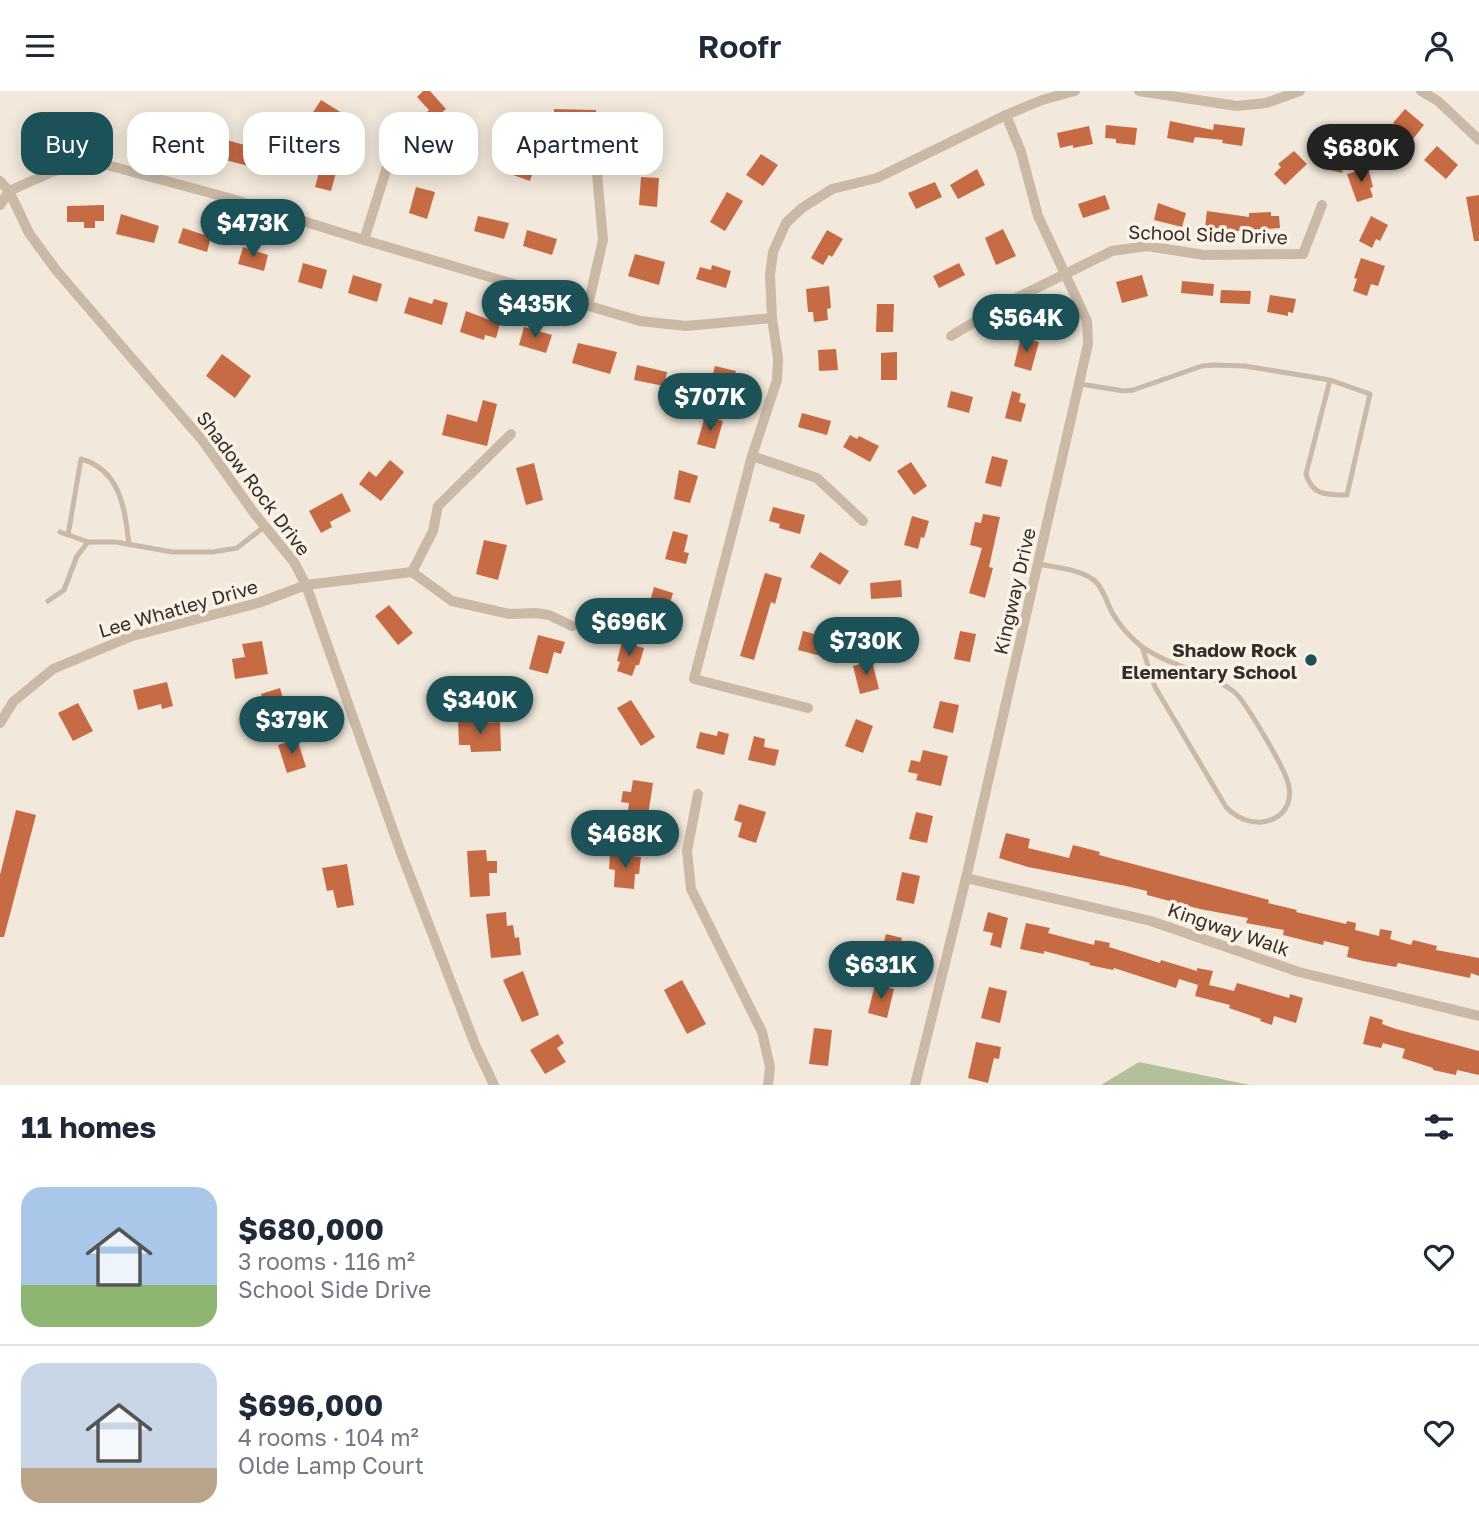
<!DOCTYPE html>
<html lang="en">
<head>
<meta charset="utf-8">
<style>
  body { margin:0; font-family:"Golos Text",sans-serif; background:#f6f6f7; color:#1f2937; height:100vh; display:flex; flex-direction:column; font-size:26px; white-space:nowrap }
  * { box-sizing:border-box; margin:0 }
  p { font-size:23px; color:#747a83 }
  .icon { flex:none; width:38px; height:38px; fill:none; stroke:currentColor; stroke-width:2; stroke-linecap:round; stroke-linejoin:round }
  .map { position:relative; height:994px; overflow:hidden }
  .sheet { display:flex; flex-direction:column; background:#fff; flex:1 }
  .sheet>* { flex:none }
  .top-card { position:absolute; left:21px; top:21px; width:700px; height:63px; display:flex; gap:14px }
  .price { position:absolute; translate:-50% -60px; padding:0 16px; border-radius:24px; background:#1d5158; color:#fff; font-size:23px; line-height:46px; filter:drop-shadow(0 2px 4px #0008) }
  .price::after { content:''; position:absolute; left:50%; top:42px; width:21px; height:16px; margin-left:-10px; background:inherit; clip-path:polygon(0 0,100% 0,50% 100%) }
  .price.active { background:#222; color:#fff }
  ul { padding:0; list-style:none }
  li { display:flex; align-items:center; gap:21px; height:175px; padding:0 21px }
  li+li { border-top:2px solid #e0e1e3 }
  li span { display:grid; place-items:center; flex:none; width:196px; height:140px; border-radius:21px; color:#555 }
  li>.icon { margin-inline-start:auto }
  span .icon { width:84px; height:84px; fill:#fffc; stroke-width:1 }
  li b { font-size:30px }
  h2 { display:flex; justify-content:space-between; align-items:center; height:84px; padding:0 21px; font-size:30px }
  .chip { padding:0 24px; border-radius:21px; background:#fff; box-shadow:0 4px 18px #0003; font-size:24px; line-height:63px }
  .chip.active { background:#1d5158; color:#fff }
  header { display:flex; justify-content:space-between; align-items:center; height:91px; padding:0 21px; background:#fff; font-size:32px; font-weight:600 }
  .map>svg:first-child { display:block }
  .green { fill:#b2c19b }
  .building { fill:#c76b44 }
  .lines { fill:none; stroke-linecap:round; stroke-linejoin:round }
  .service { stroke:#cab9a6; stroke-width:5 }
  .minor { stroke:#cab9a6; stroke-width:10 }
  .poi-dot { fill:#1d5158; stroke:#faf2e7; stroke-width:2.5 }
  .labels { text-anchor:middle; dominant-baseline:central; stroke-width:7; stroke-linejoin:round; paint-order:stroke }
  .street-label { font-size:19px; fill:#362d27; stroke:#faf2e7 }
  .poi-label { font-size:19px; font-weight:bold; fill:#362d27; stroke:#faf2e7; text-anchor:end }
</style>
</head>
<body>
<header><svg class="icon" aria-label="menu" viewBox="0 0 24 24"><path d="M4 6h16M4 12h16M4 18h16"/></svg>Roofr<svg class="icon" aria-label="person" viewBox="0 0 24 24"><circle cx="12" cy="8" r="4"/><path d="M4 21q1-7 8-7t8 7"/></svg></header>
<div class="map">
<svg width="1479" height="994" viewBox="0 0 1479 994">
  <rect width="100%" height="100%" fill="#f2e8db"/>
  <path class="green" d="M1139,971l111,23h-149z"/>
  <g class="building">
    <path d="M423,0h7l16,18 -14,12 -7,-7 4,-4 -12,-13z"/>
    <path d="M321,9l21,13 -14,24 -22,-14z"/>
    <path d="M554,18l42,1v19l-42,1z"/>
    <path d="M1405,18l19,16 -11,14 -20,-16z"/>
    <path d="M138,24l135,38 -6,18 -53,-14 -1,2 -51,-18v3l-11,-4 2,-5 -19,-6z"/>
    <path d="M1170,30l43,9 1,-6 31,4 -3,18 -20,-3 1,-3 -28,-3 -2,6 -26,-5z"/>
    <path d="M642,34l15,26 -12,7 -15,-25z"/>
    <path d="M1106,34l31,3 -2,17 -19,-2v-4l-11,-1z"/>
    <path d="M1089,35l4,18 -20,4v-3l-13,3 -3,-15z"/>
    <path d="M439,47l18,1 -1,26 -14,-1z"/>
    <path d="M1318,54l28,7 -4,21 -12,-3 1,-5 -16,-4z"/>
    <path d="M1437,55l21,19 -12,14 -22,-19z"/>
    <path d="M522,56l17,6 -9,28 -17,-6z"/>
    <path d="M1294,60l13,13 -22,21 -11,-11 7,-7 -3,-3z"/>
    <path d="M761,63l17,11 -15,21 -17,-11z"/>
    <path d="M322,70l16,4 -7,26 -16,-4z"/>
    <path d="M1368,77l5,19 -3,1 3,9 -16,5 -10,-28z"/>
    <path d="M977,78l8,16 -27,14 -8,-14z"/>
    <path d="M641,86l18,1 -2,29 -18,-2z"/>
    <path d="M935,91l7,15 -26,12 -8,-16z"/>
    <path d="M416,96l19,5 -8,27 -18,-6z"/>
    <path d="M727,101l16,9 -18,30 -15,-9z"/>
    <path d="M1105,104l5,14 -27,9 -5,-14z"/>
    <path d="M1479,104v46h-5l-8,-44z"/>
    <path d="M1158,112l28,10 -4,14 -28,-7z"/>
    <path d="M104,114v16h-9v7h-11v-6h-17v-16z"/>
    <path d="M1207,120l42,6v-4l22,-1v4h8l1,12 -42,3 -33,-4z"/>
    <path d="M121,123l38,12 -5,17 -38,-9z"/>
    <path d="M478,125l31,7 -5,16 -30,-8z"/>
    <path d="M1371,125l17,9 -8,16 -4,-2 -4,9 -13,-7z"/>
    <path d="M183,137l28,9 -4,15 -29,-9z"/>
    <path d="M1003,138l13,27 -20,9 -11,-27z"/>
    <path d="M527,139l30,9 -5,16 -29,-9z"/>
    <path d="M827,139l16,9 -11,18 -3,-2 -6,10 -12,-7z"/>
    <path d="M243,156l25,8 -4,16 -26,-7z"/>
    <path d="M635,163l30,8 -6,23 -31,-9z"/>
    <path d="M1361,167l24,8 -7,20 -7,-2 -4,12 -14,-5 4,-12 -3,-1z"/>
    <path d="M303,172l24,7 -5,19 -24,-7z"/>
    <path d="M959,172l6,12 -26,13 -6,-12z"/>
    <path d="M712,174l19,6 -5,17 -30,-9 4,-12 11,3z"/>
    <path d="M353,184l29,9 -5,18 -29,-9z"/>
    <path d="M1142,184l6,21 -26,7 -6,-21z"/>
    <path d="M1182,190l32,3 -1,12 -32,-3z"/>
    <path d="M829,195l2,22 -4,1 1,11 -14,2 -1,-10h-5l-2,-23z"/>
    <path d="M1221,199l30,1 -1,13 -30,-1z"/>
    <path d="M1270,204l26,4 -3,14 -5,-1v4l-21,-4z"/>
    <path d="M409,206l23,7 2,-5 14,4 -6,22 -38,-12z"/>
    <path d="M877,213h17l-1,28h-17z"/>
    <path d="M466,220l34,13 -4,14 -11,-3 -1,5 -24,-8z"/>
    <path d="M524,236l28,8 -6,18 -27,-8z"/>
    <path d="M1021,246l18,5 -8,29 -17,-5z"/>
    <path d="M578,252l39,9 -7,22 -38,-11z"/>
    <path d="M836,258l2,21 -19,1 -1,-21z"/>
    <path d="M897,261v28h-16v-27z"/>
    <path d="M222,263l29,22 -16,22 -29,-22z"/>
    <path d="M637,274l30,7 -3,14 -30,-6z"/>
    <path d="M715,275l21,5 -8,29 -21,-5z"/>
    <path d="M951,300l22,6 -4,16 -22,-6z"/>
    <path d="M1012,300l9,3 -2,8 7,2 -5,18 -16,-4z"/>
    <path d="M483,309l14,4 -10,42 -45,-11 5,-21 30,8z"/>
    <path d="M802,322l29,8 -4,14 -29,-8z"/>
    <path d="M705,325l18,5 -8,28 -18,-5z"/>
    <path d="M850,344l7,4 2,-3 20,10 -9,16 -27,-15z"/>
    <path d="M992,365l16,4 -7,27 -16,-4z"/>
    <path d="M390,369l14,12 -23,29 -22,-17 10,-13 7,6z"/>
    <path d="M911,371l16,24 -13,9 -17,-24z"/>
    <path d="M534,372l9,37 -17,5 -10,-37z"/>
    <path d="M679,379l19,6 -8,27 -16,-4z"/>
    <path d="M342,402l9,18 -21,11 2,5 -11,6 -12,-22z"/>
    <path d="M773,416l32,8 -5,19 -21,-6 1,-4 -11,-3z"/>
    <path d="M983,423l17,3 -11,50 4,1 -8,30 -16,-5 13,-45 -12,-3 5,-23 6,1z"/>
    <path d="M912,425l17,5 -5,17 -3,-1 -3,12 -14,-4z"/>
    <path d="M673,440l15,4 -4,17 5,1 -3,11 -21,-5z"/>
    <path d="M484,449l23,5 -9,35 -22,-6z"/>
    <path d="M820,461l29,19 -9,14 -30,-18z"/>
    <path d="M765,482l17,5 -7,26 -4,-2 -17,58 -14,-4z"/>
    <path d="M901,489l1,17 -31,2 -1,-16z"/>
    <path d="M654,496l19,6 -8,27 -15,-5 2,-8 -3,-2z"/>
    <path d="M389,514l24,28 -15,12 -23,-29z"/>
    <path d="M803,540l27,7 -5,19 -27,-7z"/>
    <path d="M960,540l16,3 -6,28 -16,-3z"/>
    <path d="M538,544l27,7 -4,12 -7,-2 -6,22 -19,-5z"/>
    <path d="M262,550l6,33 -33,5 -3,-20 13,-2 -3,-13z"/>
    <path d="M622,551l22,6 -5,17h-3l-4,11 -15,-5 3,-9 -3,-1z"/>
    <path d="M872,570l7,28 -19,5 -7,-28z"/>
    <path d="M167,591l6,24 -11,3 -1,-5 -23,6 -5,-20z"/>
    <path d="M280,597l8,27 -18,6 -9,-27z"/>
    <path d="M631,609l24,37 -14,9 -24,-38z"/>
    <path d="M940,610l19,4 -6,28 -20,-5z"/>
    <path d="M78,612l15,28 -20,10 -15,-28z"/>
    <path d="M475,628v4l25,-1 1,29 -30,1 -1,-7h-11l-1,-25z"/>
    <path d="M856,628l17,7 -10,27 -18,-7z"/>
    <path d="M718,640l11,3 -5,21 -28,-7 4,-16 17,4z"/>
    <path d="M754,645l11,3 -1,8 15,3 -4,16 -27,-6z"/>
    <path d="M297,648l9,28 -19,6 -9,-28z"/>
    <path d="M923,659l25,6 -7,30 -25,-6 2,-6 -10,-2 3,-12 9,2z"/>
    <path d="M633,689l20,3 -7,45 -20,-3 3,-22 -8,-1 2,-11 8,1z"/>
    <path d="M739,713l27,8 -10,31 -18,-6 4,-14 -8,-3z"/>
    <path d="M16,719l20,5 -32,122h-4v-62z"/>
    <path d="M916,721l17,4 -6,27 -18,-4z"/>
    <path d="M1006,742l24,6 -2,9 41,10 4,-13 27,7 -1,3 170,45 -1,3 29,7 -1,2 50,12 1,-3 9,2 -1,7 24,6 1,-7 12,2 -2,8 21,6 2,-5 24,6 -1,4 43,8v18l-8,-3 -1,5 -72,-15 -2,4 -33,-6 -16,-4 2,-10 -25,-6 -1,4 -40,-10 1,-5 -38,-7 2,-5 -48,-9 -53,-14v-4l-21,-5 -98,-19 -29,-9z"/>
    <path d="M486,759l1,11h10v12h-8l1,23 -20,1 -3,-46z"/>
    <path d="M610,763l31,3 -2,17h-4l-1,15 -20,-2 1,-17 -6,-1z"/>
    <path d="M347,773l7,41 -17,3 -4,-18 -6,1 -5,-23z"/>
    <path d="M902,781l18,4 -6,28 -18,-4z"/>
    <path d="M506,821l1,14 6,-1 2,13 4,-1 2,18 -30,3 -5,-44z"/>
    <path d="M988,821l20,6 -7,30 -11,-3 3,-12 -10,-2z"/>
    <path d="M1026,832l24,5 -2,5 46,12 1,-5 15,3 -1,4 51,16 1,-3 36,11v-3l16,3 -4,14 25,6 3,-8 52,15 1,-4 13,4 -7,25 -22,-7 -2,9 -12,-4 1,-2 -32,-11 1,-3 -35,-9 3,-11 -19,-6 -3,9 -62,-20 -1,2 -24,-5 1,-2 -46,-12v3l-24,-5z"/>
    <path d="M886,843l16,4 -4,14 7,2 -3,11 -22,-6z"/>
    <path d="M523,880l16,44 -17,7 -19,-42z"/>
    <path d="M682,889l24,44 -19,10 -23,-44z"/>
    <path d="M875,893l19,5 -7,29 -19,-5z"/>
    <path d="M989,896l18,4 -7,32 -19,-5z"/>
    <path d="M1370,925l13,4 -1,4 14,5 83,22v24l-22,-5 -1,5 -23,-5v-2l-31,-10 3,-9 -22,-6 -2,5 -18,-4z"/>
    <path d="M814,937l18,2 -4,36 -19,-2z"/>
    <path d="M558,943l6,9 -7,5 9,14 -21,12 -15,-24z"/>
    <path d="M976,951l25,5 -2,12 -5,-1 -6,25 -20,-5z"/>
  </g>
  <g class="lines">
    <g class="service">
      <path d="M1080,293l44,7 9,-1 69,-24 11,-1 32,1 85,14 40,14 -23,101c-19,0 -35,1 -41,-21l24,-94"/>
      <path d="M60,441l28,10h28l56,10h41l24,-4 27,-21"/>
      <path d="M68,444l13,-76c40,11 44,51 48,86"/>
      <path d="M1039,473c18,4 42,5 56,17 9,8 12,23 18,33 7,12 17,23 28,32 28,20 64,25 92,45 11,7 47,71 53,86 17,41 -31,61 -60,30l-71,-120 -13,-40"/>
      <path d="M48,510l16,-11 13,-34 11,-14"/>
    </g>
    <g class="minor">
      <path d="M1139,0l98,15 29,-3 34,-12"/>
      <path d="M1421,0l17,10 41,39"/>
      <path d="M0,90l9,10 20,42 27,37 147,171 51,72 40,49 12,23 94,265 76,197 18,38"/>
      <path d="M0,114l9,-14 43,-19 35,-9 20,2 122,33 135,42 276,81 46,5 86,-8"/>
      <path d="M364,149l32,-101"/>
      <path d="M588,214l15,-65 -7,-77"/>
      <path d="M951,245l57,-34 104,-51 35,-5 57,9 99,-1 19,-49"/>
      <path d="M752,365l65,22 46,43"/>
      <path d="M412,481l40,29 58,13 26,-1 13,2 23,11"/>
      <path d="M808,617l-114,-29 58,-223 25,-76 1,-22 -6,-40 -2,-43 3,-23 13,-29 16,-15 30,-19 45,-11 129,-63 36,-15 33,-9"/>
      <path d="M0,632l13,-21 40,-33 79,-33 126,-33 48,-18 106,-13 21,-41 5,-25 73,-72"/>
      <path d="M698,703l-11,57 4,38 71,143 8,35 -2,18"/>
      <path d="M966,787l185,43 148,51 180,44"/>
      <path d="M915,994l51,-207 122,-534 -1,-23 -49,-105 -17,-64 -15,-37"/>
    </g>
  </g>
  <circle class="poi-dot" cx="1311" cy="569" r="7"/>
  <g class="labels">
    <g class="street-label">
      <text transform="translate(1208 143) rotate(2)">School Side Drive</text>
      <text transform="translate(254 392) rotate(53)">Shadow Rock Drive</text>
      <text transform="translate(1014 500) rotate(-77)">Kingway Drive</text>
      <text transform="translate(178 517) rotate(-16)">Lee Whatley Drive</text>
      <text transform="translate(1229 838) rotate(19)">Kingway Walk</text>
    </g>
    <g class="poi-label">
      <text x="1297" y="558">Shadow Rock<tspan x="1297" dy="22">Elementary School</tspan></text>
    </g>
  </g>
</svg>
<b class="price active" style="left:1361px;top:93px">$680K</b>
<b class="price" style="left:253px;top:168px">$473K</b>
<b class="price" style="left:535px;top:249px">$435K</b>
<b class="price" style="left:1026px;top:263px">$564K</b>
<b class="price" style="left:710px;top:342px">$707K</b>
<b class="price" style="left:629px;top:567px">$696K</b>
<b class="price" style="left:866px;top:586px">$730K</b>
<b class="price" style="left:480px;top:645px">$340K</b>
<b class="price" style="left:292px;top:665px">$379K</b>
<b class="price" style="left:625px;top:779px">$468K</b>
<b class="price" style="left:881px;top:910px">$631K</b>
<div class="top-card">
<a class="chip active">Buy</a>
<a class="chip">Rent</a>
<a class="chip">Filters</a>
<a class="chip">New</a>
<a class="chip">Apartment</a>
</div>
</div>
<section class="sheet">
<h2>11 homes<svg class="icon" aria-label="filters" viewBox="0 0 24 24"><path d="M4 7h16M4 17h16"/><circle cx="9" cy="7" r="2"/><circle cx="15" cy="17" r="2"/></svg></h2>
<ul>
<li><span style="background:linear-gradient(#a9c7e8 70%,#8fb573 0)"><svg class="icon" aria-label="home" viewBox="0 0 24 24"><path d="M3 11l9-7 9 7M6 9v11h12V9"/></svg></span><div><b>$680,000</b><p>3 rooms · 116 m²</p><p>School Side Drive</p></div><svg class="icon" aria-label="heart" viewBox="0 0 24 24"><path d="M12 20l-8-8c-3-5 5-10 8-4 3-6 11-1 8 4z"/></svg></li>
<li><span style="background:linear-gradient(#c9d6e8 75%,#b9a48a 0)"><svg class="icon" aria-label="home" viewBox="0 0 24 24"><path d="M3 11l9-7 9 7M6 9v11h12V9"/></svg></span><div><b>$696,000</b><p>4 rooms · 104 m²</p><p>Olde Lamp Court</p></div><svg class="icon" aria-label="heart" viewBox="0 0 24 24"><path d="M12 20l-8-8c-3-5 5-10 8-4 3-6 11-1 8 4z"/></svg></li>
</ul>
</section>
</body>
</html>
